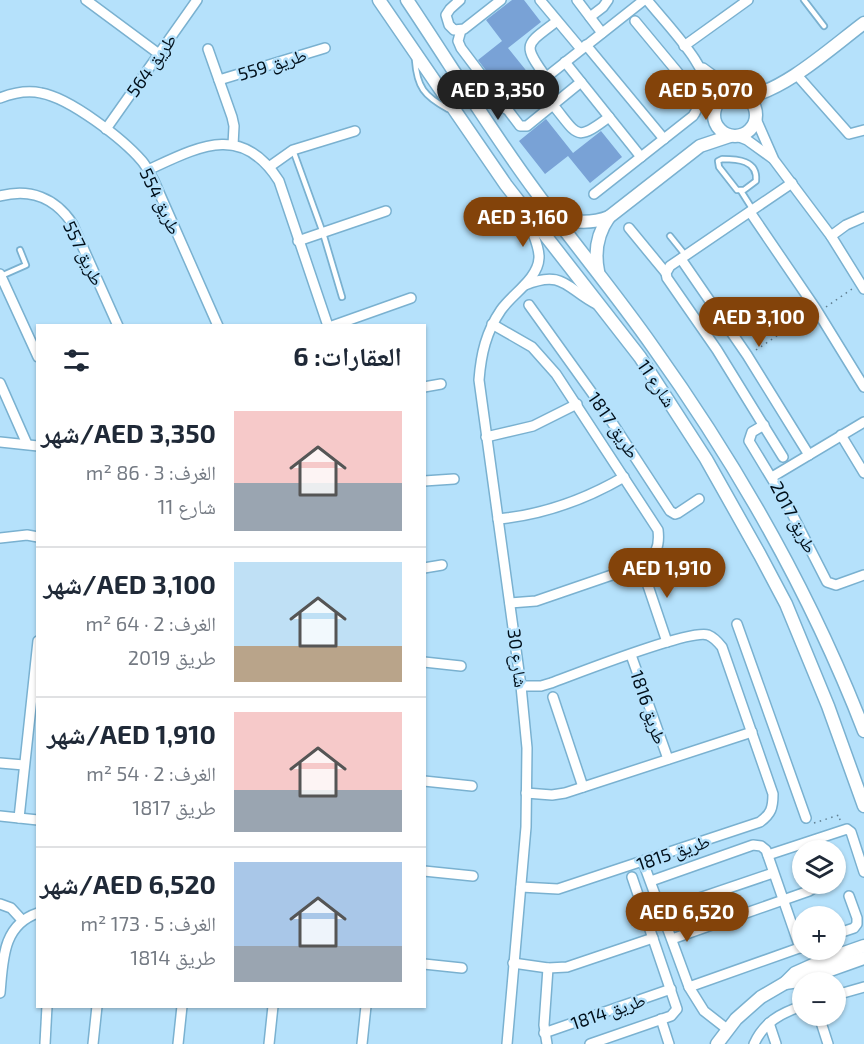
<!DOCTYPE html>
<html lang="ar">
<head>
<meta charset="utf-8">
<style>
  body { margin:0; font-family:"Exo 2","Noto Naskh Arabic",sans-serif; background:#f6f6f7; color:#1f2937; direction:rtl; height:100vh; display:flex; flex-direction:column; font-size:22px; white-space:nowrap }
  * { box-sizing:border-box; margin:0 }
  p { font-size:20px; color:#747a83 }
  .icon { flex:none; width:33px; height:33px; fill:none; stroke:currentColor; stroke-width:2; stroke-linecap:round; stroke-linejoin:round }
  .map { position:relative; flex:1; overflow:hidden; direction:ltr }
  .drawer { position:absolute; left:36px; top:324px; width:390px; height:684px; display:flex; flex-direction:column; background:#fff; border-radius:0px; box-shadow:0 2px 4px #0004; direction:rtl }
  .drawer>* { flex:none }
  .tools { position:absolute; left:792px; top:840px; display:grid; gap:12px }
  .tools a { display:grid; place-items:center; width:54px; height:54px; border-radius:50%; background:#fff; box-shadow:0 2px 4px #0004; font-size:30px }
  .price { position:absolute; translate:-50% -51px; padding:0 14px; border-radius:21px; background:#83430a; color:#fff; font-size:20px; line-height:39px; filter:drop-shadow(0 2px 3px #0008) }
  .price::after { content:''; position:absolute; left:50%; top:36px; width:18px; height:14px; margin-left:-9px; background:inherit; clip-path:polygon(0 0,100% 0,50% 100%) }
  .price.current { background:#222; color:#fff }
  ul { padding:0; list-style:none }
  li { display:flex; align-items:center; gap:18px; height:150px; padding:0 24px }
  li+li { border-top:2px solid #e0e1e3 }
  li span { display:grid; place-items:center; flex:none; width:168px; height:120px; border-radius:0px; color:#555 }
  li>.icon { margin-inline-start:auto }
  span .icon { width:72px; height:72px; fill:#fffc; stroke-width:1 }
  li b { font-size:26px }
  h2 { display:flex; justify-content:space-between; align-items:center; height:72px; padding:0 24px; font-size:26px }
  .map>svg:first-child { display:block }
  .building { fill:#79a2d6 }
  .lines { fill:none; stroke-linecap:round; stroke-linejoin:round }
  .service-casing { stroke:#7ab1d0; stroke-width:8 }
  .minor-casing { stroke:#7ab1d0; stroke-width:12 }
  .tertiary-casing { stroke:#7ab1d0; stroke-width:15 }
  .path { stroke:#607f91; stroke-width:1.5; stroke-dasharray:1.5 4.5; stroke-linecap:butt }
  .service { stroke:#fff; stroke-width:4.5 }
  .minor { stroke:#fff; stroke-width:9 }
  .tertiary { stroke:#fff; stroke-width:12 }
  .labels { text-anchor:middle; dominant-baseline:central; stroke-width:5; stroke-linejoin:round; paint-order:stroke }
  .street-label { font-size:18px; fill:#000f1a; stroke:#b5e1fb }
</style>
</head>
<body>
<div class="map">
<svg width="864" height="1044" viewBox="0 0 864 1044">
  <rect width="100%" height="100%" fill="#b5e1fb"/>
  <g class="building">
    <path d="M512,0h12l17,22 -33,26 21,26 -25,20 -26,-34 24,-19 -16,-21z"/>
    <path d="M546,119l27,34 28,-22 21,26 -32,26 -22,-27 -23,18 -26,-33z"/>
  </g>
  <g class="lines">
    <defs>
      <g id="service">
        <path d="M804,0l20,26"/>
        <path d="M415,60c2,27 9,36 33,49"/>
        <path d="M293,150l30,83 19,64"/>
        <path d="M722,159c15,0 36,1 34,22l-12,9h-7l-18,-23 -1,-6z"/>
        <path d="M741,191l12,19"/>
        <path d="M670,236l16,20"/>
        <path d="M1,276l25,-11 -6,-15"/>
      </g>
      <g id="minor">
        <path d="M86,0l73,54"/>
        <path d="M460,0l-10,9 -4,6 3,10 5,5 10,-1 37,-29"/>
        <path d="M540,0l41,49"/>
        <path d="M577,0l25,33"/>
        <path d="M647,0c27,33 60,64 68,107"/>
        <path d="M590,17l13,-10 5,-7"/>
        <path d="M461,30l-3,11 3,7 59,78h7l54,-44"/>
        <path d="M586,45l78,94"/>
        <path d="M684,46l64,-46"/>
        <path d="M208,49l24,68 2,9 -1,19"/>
        <path d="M565,62l76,95"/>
        <path d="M703,68l37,27"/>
        <path d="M796,74l53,60 15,-4"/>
        <path d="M546,77c-25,-34 -20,-32 11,-56"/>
        <path d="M219,80l106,-32"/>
        <path d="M0,98c13,-5 27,-8 41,-5 29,5 82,46 101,68 5,6 8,13 12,20l64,145"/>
        <path d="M553,105c25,30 22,38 56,12"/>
        <path d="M506,109l138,-109"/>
        <path d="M756,119l18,41 57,76 33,53"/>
        <path d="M106,129l91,-129"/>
        <path d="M737,136l10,4 25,18"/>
        <path d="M269,167l24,-17 62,-19"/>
        <path d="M148,170c50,-23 94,-48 131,11l49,145"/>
        <path d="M594,194l99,-78c6,-8 6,-16 1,-24l-59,-71"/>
        <path d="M0,196c30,-8 55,2 72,27l46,103"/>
        <path d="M750,212l66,97 48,78"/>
        <path d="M629,228l37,45"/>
        <path d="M831,236l15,-11 18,-8"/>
        <path d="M298,241l88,-30"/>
        <path d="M681,259l66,96 62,100"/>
        <path d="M0,274l38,83"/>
        <path d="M525,285c39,-16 41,4 73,20"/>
        <path d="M529,305l71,99 70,107 5,3 3,-1 21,-14"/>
        <path d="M492,324l40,23 24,27 102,156c2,17 -2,26 -17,35l-105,36 -26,2"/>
        <path d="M332,326l79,-28"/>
        <path d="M0,383l27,61"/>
        <path d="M424,387l17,-3"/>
        <path d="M764,425l-12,7 -3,9 37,61 41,80 9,3 28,-10"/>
        <path d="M841,435l23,38"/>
        <path d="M486,437l47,-11 44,-22"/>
        <path d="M0,442l38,4"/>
        <path d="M783,457l-66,-107 -50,-72 -1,-5 4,-7 122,-83"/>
        <path d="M772,477l92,-55"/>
        <path d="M424,481l30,-2"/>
        <path d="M498,519c44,-4 88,-20 126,-42"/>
        <path d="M0,538l27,-3 11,2"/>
        <path d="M641,565l26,77"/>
        <path d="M424,568l18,-3"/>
        <path d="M737,624l69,194"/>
        <path d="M631,655l37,104"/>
        <path d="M424,662l37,4"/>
        <path d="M553,697l30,90"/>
        <path d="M0,763l24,2"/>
        <path d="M424,781l48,5"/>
        <path d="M526,793l26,2 13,-2 187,-61"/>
        <path d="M0,816l38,4"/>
        <path d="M19,818l19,-177"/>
        <path d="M768,855l79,-26 4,3 13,40"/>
        <path d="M643,862l46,125 15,24 23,18"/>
        <path d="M424,871l49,5"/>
        <path d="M651,881l102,-36 8,1 5,4 34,98"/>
        <path d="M521,887l37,2 202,-67c11,-8 13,-14 13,-28l-51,-147c-4,-5 -9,-10 -14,-12 -19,-6 -132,39 -157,48l-10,3h-20"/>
        <path d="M0,904l11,4 11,12"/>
        <path d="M661,911l112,-38"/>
        <path d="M836,934l18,-6 3,-4v-6l-8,-22"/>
        <path d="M672,939l137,-48 5,-3 3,-4"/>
        <path d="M513,963l35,5 19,-1 86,-29"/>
        <path d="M424,964l38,4"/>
        <path d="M689,987l113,-40"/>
        <path d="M0,993c3,-32 2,-68 38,-80"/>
        <path d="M836,995l28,-8"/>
        <path d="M819,1016l9,28"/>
        <path d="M661,1019l8,25"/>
        <path d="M769,1023l7,21"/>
        <path d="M544,1033l127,-44"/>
        <path d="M45,1044l2,-38"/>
        <path d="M93,1044l4,-38"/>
        <path d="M178,1044l4,-38"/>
        <path d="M269,1044l4,-38"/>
        <path d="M362,1044l4,-38"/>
        <path d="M507,1044l19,-217 1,-79 -6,-62 -42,-306c2,-26 7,-48 22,-70 11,-16 37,-31 38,-52 1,-13 -10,-30 -12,-44"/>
        <path d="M547,1044l-3,-19 4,-57"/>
        <path d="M590,1044l81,-28 6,-7 -45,-132"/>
        <path d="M754,1044c10,-22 27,-31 48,-38"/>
      </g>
      <g id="tertiary">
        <path d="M379,0l127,185 134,172 66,102 54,96 26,49 42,102 36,100"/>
        <path d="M407,0c43,64 83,130 129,192 38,52 80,102 117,155 85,119 158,247 211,384"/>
        <circle cx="735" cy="115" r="21"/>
        <path d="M745,97c38,-5 87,-50 119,-74"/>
        <path d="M556,217c18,6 35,7 53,0l91,-71 30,-10"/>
        <path d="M598,271c-4,-20 -1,-37 11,-54"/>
        <path d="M785,983l14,-2 65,-23"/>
        <path d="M717,1044l19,-25 25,-22 24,-14 10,-10 29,-13 40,-14"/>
      </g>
    </defs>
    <use href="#service" class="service-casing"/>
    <use href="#minor" class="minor-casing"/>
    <use href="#tertiary" class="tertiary-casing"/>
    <g class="path">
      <path d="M826,307l26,-18"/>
      <path d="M756,350l53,-36"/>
      <path d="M814,823l25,-8 1,5"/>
    </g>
    <use href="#service" class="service"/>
    <use href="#minor" class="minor"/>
    <use href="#tertiary" class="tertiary"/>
  </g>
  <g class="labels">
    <g class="street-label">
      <text transform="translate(272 64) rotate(-17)">طريق 559</text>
      <text transform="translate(151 65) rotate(-55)">طريق 564</text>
      <text transform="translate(161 201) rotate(64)">طريق 554</text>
      <text transform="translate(84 253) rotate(64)">طريق 557</text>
      <text transform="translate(657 383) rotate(56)">شارع 11</text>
      <text transform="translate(614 425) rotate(56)">طريق 1817</text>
      <text transform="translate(794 517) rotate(62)">طريق 2017</text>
      <text transform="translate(518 658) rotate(83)">شارع 30</text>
      <text transform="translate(649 707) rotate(71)">طريق 1816</text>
      <text transform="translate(673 852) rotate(-19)">طريق 1815</text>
      <text transform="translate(608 1011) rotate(-19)">طريق 1814</text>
    </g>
  </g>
</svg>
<div class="tools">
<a><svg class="icon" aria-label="layers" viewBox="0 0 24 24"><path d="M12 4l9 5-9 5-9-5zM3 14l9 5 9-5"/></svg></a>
<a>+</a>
<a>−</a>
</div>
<b class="price current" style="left:498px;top:121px">AED 3,350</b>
<b class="price" style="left:706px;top:121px">AED 5,070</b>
<b class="price" style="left:523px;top:248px">AED 3,160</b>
<b class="price" style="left:759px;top:348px">AED 3,100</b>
<b class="price" style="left:667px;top:599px">AED 1,910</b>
<b class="price" style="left:687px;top:943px">AED 6,520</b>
<section class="drawer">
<h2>العقارات: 6<svg class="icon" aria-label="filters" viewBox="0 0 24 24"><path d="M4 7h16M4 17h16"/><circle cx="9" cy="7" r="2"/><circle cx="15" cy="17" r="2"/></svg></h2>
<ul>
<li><span style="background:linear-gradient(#f6c9c9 60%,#9aa5b1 0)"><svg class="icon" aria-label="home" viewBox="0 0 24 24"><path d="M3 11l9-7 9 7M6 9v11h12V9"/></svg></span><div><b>AED 3,350/شهر</b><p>الغرف: 3 · 86 m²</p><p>شارع 11</p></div></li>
<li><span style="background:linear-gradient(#bfe0f5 70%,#b9a48a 0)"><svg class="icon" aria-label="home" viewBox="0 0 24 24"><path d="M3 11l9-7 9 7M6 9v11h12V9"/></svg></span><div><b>AED 3,100/شهر</b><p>الغرف: 2 · 64 m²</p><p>طريق 2019</p></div></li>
<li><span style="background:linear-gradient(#f6c9c9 65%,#9aa5b1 0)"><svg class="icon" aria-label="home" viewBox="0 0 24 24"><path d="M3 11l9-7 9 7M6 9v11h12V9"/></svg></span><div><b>AED 1,910/شهر</b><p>الغرف: 2 · 54 m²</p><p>طريق 1817</p></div></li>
<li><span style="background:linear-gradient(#a9c7e8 70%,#9aa5b1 0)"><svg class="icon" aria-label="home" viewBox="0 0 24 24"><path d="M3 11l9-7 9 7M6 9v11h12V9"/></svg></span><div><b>AED 6,520/شهر</b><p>الغرف: 5 · 173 m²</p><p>طريق 1814</p></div></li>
</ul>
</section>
</div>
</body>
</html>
